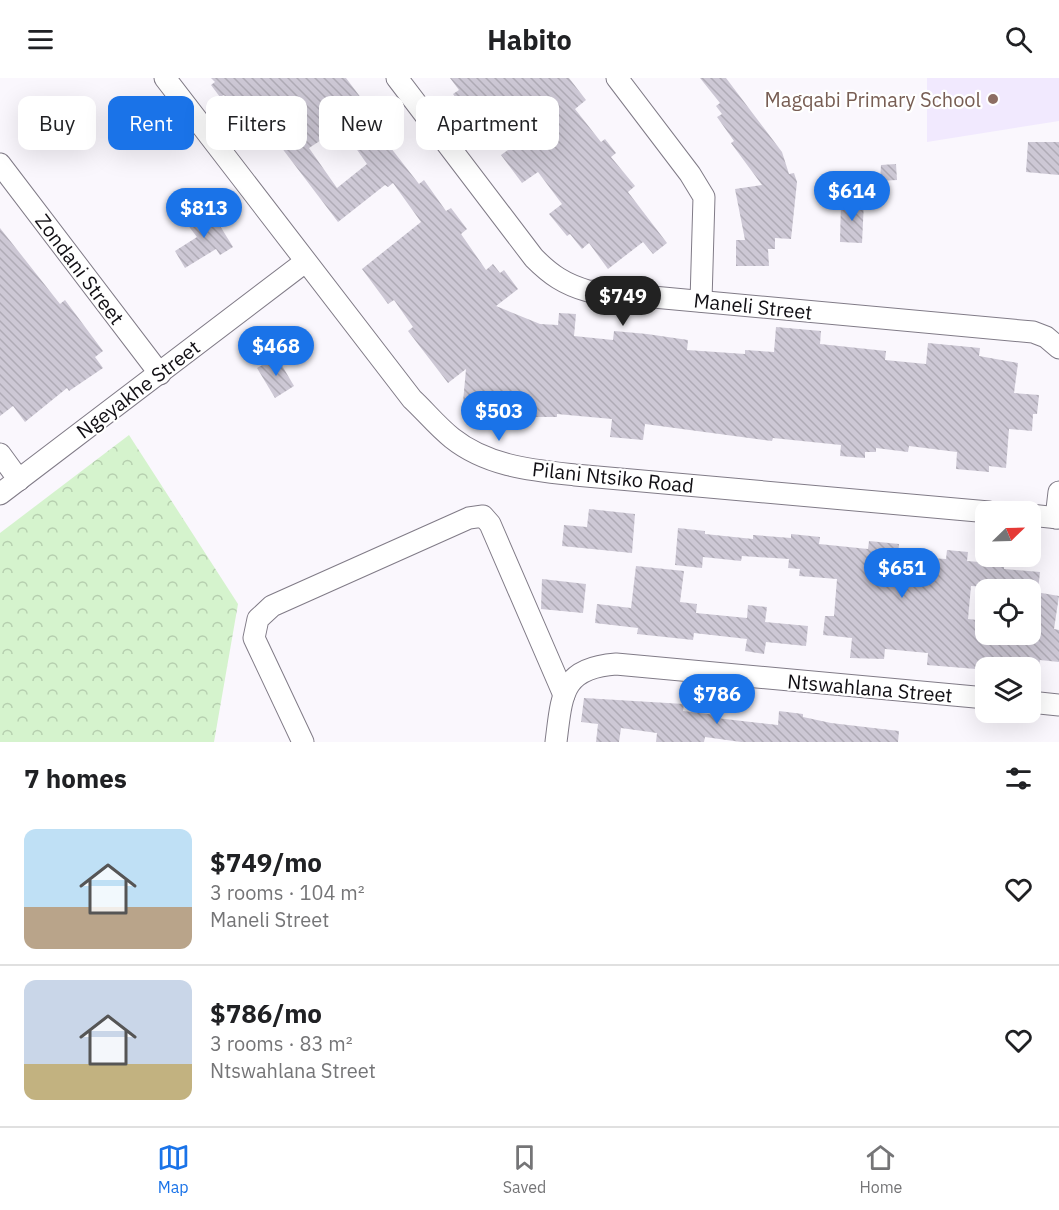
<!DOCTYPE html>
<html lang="en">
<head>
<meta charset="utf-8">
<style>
  body { margin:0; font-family:"IBM Plex Sans",sans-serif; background:#f2f2f2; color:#202124; height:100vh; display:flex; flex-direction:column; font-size:22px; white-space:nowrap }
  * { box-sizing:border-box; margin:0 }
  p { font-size:20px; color:#757577 }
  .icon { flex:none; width:33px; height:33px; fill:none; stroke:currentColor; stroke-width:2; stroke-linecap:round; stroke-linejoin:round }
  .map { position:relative; height:664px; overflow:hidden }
  .side { display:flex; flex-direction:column; background:#fff; flex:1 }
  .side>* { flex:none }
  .guide { position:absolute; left:18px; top:18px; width:600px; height:54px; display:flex; gap:12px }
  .needle { width:39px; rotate:67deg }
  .buttons { position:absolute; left:975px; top:423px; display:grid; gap:12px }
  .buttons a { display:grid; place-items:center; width:66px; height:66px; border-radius:12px; background:#fff; box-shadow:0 6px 24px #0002; font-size:30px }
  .price { position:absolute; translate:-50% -51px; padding:0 14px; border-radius:21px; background:#1a73e8; color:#fff; font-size:20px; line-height:39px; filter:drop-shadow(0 2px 3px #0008) }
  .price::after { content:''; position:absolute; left:50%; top:36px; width:18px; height:14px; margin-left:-9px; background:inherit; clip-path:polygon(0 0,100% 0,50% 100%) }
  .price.current { background:#222; color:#fff }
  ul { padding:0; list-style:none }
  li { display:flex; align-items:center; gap:18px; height:150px; padding:0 24px }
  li+li { border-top:2px solid #e0e0e0 }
  li span { display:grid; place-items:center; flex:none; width:168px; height:120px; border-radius:12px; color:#555 }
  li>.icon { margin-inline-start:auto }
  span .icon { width:72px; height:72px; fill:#fffc; stroke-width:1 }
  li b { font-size:26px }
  h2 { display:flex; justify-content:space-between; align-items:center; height:72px; padding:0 24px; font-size:26px }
  .chip { padding:0 21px; border-radius:12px; background:#fff; box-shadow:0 6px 24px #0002; font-size:21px; line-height:54px }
  .chip.current { background:#1a73e8; color:#fff }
  header { display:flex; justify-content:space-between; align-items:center; height:78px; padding:0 24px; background:#fff; font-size:27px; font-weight:700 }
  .tabs { display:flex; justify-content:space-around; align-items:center; height:84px; border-top:2px solid #e0e0e0; background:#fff; font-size:16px; color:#757577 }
  .tabs a { display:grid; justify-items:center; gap:3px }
  .tabs .current { color:#1a73e8 }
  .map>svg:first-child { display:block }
  .built { fill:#f1e9fe }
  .park { fill:url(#park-crowns) }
  .building { fill:url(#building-back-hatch); fill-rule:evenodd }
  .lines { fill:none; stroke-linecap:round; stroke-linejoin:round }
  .street-casing { stroke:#807b87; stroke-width:23 }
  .street { stroke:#fff; stroke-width:21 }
  .education-dot { fill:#8d6e63; stroke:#fff; stroke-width:2 }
  .labels { text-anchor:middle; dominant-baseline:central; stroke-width:4.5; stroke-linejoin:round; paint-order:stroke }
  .education-label { font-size:20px; fill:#785e54; stroke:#fff; text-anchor:end }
  .street-label { font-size:20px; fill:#110f14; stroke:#fff }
</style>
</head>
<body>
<header><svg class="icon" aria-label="menu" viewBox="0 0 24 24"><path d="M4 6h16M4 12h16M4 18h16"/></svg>Habito<svg class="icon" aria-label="search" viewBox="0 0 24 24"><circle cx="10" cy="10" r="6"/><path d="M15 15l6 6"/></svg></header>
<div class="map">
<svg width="1059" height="664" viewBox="0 0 1059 664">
  <defs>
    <pattern id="park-crowns" width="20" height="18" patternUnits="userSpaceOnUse" patternTransform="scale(1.5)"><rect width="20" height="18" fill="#d5f3cd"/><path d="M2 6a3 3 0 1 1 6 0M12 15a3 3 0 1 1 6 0" fill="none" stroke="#b6cfaf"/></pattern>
    <pattern id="building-back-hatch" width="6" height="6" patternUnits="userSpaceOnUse" patternTransform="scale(1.5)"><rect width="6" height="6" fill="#cdc8d5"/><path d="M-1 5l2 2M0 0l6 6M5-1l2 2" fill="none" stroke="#afabb6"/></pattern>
  </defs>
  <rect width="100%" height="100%" fill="#faf7fd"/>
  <path class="built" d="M927,0h132v43l-132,21z"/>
  <path class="park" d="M129,357l109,169 -24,138h-214v-209z"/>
  <g class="building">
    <path d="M211,0h135l46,61 -5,4 32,41 5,-4 22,31 5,-3 16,21 -6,5 25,36 7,-6 7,9 4,-3 14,19 -22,17 44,18 18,1 1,-12 17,1 -2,22 39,4 1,-9 33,3 41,6 -1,10 58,4v-4l29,2 2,-25 45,4 -1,13 66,7 -1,9 41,4 2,-21 52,5 -1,8 39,7 -4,30 25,2 -2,19h-4l-1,17 -23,-2 -3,39 -17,-2v6l-33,-3 1,-17 -48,-6 -1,6 -32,-4v4h-11v6l-25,-2 1,-11 -68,-7 -1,3 -127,-17 -2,16 -33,-3 2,-18 -55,-5v3h-39v3l-41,-4v-7l-11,-1v-5l-3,-1 3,-33 -18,14 -40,-52 5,-4 -19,-27 -6,4 -26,-35 59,-47 -28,-39 -5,4 -3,-2 -47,37 -82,-108 -12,9 -20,-28 -4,2 -9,-12 4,-3zM341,49l26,37 -30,24 -28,-40z"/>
    <path d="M450,0h119l17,22 -11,9 26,33 4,-3 11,14 -5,4 24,29 -7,6 39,51 -14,11 -10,-12 -35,27 -19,-26 -7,6 -12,-15 -3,2 -18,-22 13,-10 -24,-32 -16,11 -21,-28 11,-8 -28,-37 -12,10 -19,-26 6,-4z"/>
    <path d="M700,0h26l56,74 7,22 5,-1 3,9 -6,57 -16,-1v11h-7l1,17h-33v-26h9l-10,-51 27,-4 -31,-42 3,-2 -17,-24 5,-3 -6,-8 4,-3z"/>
    <path d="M1028,64h31v33l-33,-3z"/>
    <path d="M896,86l1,16 -17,1 1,-16z"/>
    <path d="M841,123h23l-2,42 -22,-1z"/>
    <path d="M209,130l24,39 -13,8 -4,-6 -31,19 -10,-17 22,-14 -10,-13z"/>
    <path d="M0,150l60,76 5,-4 38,51 -8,6 8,11 -34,23 -2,-3 -42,34 -12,-16 -13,10z"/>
    <path d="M277,279l17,29 -19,12 -18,-30z"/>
    <path d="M589,431l46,5 -3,39 -70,-7 2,-21 23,2z"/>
    <path d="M678,450l27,3v3l48,5v-4l38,3v-4l29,3 -1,7 49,5 1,-8 30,3 -1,12 48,3 1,-9 21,2 -1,9 37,3v5l36,3 -2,18 -67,-4 -3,33 18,2v13h44v-43l29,5 -5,33 5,1v32l-19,-2 -1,8 -63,1 -49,-4 1,-12 -43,-4 -1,10 -34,-1 2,-20 -29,-3 2,-19h9l3,-37 -38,-3 1,-7 -12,-1 1,-9 -47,-3 -1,5 -38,-4 -1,11 -27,-3z"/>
    <path d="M636,488l48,5 -4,31 17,2 -1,9 51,5 1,-13 19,2 -2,15 43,4 -2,20 -40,-4 -2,12 -19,-3 2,-12 -53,-6 -1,7 -56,-6 1,-6 -43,-5 2,-19 34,4z"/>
    <path d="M542,501l44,5 -3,29 -42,-4z"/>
    <path d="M584,620l100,6 -1,7 33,4v3l62,7 1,-14 24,3v3l28,6 68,8 -1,11h-157l-36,-5 -1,5h-48l1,-9 -36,-5 -2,14h-23l2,-18 -17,-2z"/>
  </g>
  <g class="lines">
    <defs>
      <g id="street">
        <path d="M165,0l247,321c13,12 25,27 40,39 35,28 79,32 123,37l414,37"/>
        <path d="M397,0l137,180c17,17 30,26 54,33l445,41 13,5 13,11"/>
        <path d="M617,0l73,96 14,23 -3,104"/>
        <path d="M0,86l160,210"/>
        <path d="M0,376l19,26"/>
        <path d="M0,416l305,-232"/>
        <path d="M1030,437l29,3"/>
        <path d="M1056,440l3,-26"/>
        <path d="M1030,624l29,3"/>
        <path d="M303,664l-49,-104 4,-19 14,-13 197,-88 14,-2 7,8 74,171"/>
        <path d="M556,664c6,-47 5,-74 60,-78l370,34"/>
      </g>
    </defs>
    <use href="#street" class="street-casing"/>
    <use href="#street" class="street"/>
  </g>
  <circle class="education-dot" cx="993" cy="21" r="6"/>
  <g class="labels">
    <g class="education-label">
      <text x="981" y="21">Magqabi Primary School</text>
    </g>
    <g class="street-label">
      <text transform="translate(80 191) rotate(53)">Zondani Street</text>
      <text transform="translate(753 228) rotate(6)">Maneli Street</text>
      <text transform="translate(138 311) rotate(-37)">Ngeyakhe Street</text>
      <text transform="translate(613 399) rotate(6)">Pilani Ntsiko Road</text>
      <text transform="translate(870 610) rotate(5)">Ntswahlana Street</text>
    </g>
  </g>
</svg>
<div class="buttons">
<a><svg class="needle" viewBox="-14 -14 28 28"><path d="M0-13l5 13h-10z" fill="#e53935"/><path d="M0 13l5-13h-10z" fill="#757577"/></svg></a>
<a><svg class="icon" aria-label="locate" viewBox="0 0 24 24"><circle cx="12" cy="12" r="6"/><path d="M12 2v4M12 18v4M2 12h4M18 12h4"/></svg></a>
<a><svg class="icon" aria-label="layers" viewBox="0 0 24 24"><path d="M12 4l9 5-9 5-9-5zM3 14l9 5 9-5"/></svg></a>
</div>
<b class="price" style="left:852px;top:144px">$614</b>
<b class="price" style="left:204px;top:161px">$813</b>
<b class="price current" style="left:623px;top:249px">$749</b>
<b class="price" style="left:276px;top:299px">$468</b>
<b class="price" style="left:499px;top:364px">$503</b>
<b class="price" style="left:902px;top:521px">$651</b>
<b class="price" style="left:717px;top:647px">$786</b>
<div class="guide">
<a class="chip">Buy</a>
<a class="chip current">Rent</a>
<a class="chip">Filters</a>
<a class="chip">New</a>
<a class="chip">Apartment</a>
</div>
</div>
<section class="side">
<h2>7 homes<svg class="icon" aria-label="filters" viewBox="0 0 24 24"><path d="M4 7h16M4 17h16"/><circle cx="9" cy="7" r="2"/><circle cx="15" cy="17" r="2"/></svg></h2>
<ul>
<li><span style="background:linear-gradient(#bfe0f5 65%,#b9a48a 0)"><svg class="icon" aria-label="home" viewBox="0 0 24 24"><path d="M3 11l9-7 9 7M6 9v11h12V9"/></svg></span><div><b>$749/mo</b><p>3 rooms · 104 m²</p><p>Maneli Street</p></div><svg class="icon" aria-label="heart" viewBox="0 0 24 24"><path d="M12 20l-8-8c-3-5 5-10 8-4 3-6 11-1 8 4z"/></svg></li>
<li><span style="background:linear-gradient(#c9d6e8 70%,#c2b280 0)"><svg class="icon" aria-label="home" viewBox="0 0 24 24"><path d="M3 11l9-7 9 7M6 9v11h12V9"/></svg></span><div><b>$786/mo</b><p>3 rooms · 83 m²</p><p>Ntswahlana Street</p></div><svg class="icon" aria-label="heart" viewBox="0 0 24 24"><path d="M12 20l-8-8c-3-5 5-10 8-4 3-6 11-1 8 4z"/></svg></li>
</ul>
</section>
<nav class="tabs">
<a class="current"><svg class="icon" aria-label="map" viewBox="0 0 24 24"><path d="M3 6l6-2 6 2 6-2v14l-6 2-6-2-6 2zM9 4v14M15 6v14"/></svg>Map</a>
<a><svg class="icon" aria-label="saved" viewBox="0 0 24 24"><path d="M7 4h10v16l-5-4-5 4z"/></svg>Saved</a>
<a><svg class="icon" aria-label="home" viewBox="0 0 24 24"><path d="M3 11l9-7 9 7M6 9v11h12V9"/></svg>Home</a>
</nav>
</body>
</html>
